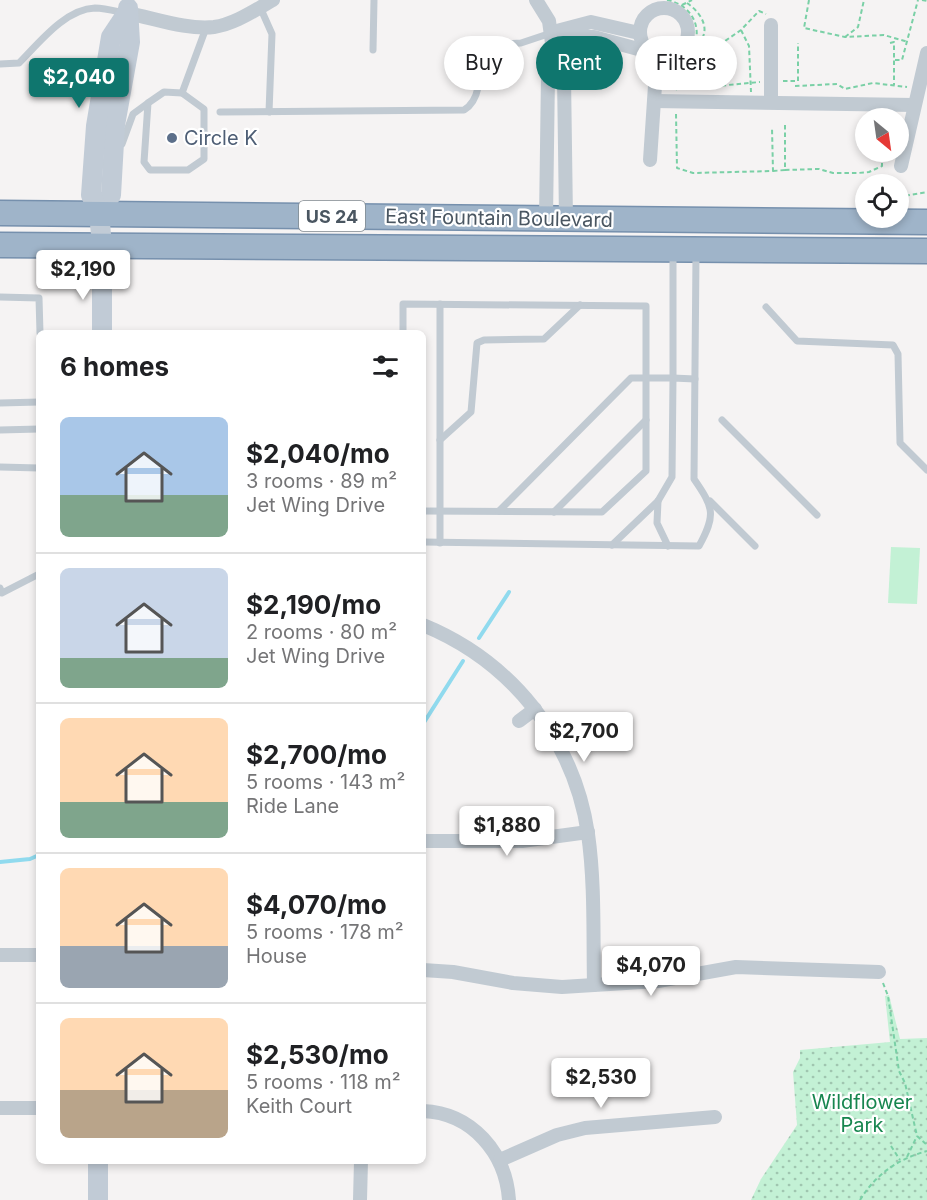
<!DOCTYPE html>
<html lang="en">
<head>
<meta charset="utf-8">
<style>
  body { margin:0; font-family:Inter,sans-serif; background:#f6f6f6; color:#202124; height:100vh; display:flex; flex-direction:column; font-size:22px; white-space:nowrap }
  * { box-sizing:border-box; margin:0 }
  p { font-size:20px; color:#757577 }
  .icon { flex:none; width:33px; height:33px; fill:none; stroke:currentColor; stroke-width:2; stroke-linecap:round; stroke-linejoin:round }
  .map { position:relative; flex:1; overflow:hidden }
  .panel { position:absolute; left:36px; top:330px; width:390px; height:834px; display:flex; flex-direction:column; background:#fff; border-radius:9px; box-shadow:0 3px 9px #0003 }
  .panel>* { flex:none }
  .guide { position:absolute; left:444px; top:36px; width:393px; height:54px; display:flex; gap:12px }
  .needle { width:39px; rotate:151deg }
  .tools { position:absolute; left:855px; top:108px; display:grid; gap:12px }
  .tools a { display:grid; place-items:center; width:54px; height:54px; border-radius:50%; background:#fff; box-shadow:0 3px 9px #0003; font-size:30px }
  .price { position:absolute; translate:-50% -51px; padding:0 14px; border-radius:6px; background:#fff; color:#222; font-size:20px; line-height:39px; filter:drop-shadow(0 2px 3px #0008) }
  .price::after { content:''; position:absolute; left:50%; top:36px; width:18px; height:14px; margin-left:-9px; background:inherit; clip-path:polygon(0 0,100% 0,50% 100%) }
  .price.selected { background:#0f766e; color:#fff }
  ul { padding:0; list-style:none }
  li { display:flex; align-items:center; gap:18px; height:150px; padding:0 24px }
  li+li { border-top:2px solid #e0e0e0 }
  li span { display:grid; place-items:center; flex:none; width:168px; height:120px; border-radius:9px; color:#555 }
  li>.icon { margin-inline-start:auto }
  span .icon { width:72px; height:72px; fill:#fffc; stroke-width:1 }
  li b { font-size:26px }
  h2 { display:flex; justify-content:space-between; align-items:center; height:72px; padding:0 24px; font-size:26px }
  .chip { padding:0 21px; border-radius:27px; background:#fff; box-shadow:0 3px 9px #0003; font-size:21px; line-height:54px }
  .chip.selected { background:#0f766e; color:#fff }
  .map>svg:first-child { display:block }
  .park { fill:url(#park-dots) }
  .pitch { fill:#c3f1d5 }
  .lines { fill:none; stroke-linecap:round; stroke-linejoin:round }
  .stream { stroke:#90daee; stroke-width:4 }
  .trunk-casing { stroke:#7690ad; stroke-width:27 }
  .path { stroke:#7ad0a6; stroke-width:2; stroke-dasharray:4.5 3; stroke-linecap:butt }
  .service { stroke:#c1cad2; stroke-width:7 }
  .minor { stroke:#c1cad2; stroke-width:14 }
  .secondary { stroke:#c1cbd6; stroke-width:20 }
  .trunk { stroke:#9fb4c9; stroke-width:24 }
  .service-dot { fill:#5c6f8a; stroke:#fff; stroke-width:2 }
  .labels { text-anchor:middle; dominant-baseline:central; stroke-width:4.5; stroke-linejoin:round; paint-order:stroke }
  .shield { fill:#fff; stroke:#808990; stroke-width:1.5 }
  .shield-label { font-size:18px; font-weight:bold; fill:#4a5661 }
  .service-label { font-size:20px; fill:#4e5e75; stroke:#fff; text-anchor:start }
  .street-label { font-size:20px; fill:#4a5661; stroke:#fff }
  .park-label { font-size:20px; fill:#17864f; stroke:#fff }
</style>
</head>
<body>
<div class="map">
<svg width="927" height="1200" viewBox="0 0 927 1200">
  <defs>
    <pattern id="park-dots" width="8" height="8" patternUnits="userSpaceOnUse" patternTransform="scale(1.5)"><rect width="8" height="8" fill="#c3f1d5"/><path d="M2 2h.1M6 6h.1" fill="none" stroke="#a0c6b0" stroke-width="1.8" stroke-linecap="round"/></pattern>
  </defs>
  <rect width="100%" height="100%" fill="#f5f3f3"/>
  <path class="park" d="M889,995l11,44 27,-1v162h-176l10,-21 36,-54 -4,-53 7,-14v-8l90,-8 -5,-46z"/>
  <path class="pitch" d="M891,547l29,1 -3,56 -29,-1z"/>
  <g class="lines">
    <g class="stream">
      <path d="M479,638l30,-46"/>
      <path d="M423,724l40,-63"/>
      <path d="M0,862l30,-3 9,-4"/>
    </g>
    <defs>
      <g id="trunk">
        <path d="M0,213l927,9"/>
        <path d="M0,245l927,6"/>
      </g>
    </defs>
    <use href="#trunk" class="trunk-casing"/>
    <g class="path">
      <path d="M667,0c29,6 39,35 20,58l6,8 -23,11"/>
      <path d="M809,0l-5,28 41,9 39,-2 24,7"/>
      <path d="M922,0l5,1"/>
      <path d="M687,3c15,10 27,30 7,44"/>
      <path d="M682,5l10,-5"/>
      <path d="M741,30l8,16 2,46"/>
      <path d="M845,37l13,-10 6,-27"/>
      <path d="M703,38l22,3 16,-11 18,-19 7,3"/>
      <path d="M890,43l4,-1v43"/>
      <path d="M895,60h7l16,-60"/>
      <path d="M669,74l8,16"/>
      <path d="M670,77l47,9 43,-4"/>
      <path d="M783,81h15v-38"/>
      <path d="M795,86l42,-2 8,5 28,-6 34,4"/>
      <path d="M676,114l1,54 16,5 80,-2 -1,-43"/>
      <path d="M785,170l34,-1 14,4h25l11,-1 13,-6v-14"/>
      <path d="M773,171l12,-1v-45"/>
      <path d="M898,197l29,-5"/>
      <path d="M883,983l5,13 11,75 6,12 12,53 10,9"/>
      <path d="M891,1146l9,14"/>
      <path d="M907,1157l10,-21"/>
      <path d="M860,1200c16,-26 38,-41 67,-49"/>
    </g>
    <g class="service">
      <path d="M260,7l12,27 -3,78"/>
      <path d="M373,50l1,-50"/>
      <path d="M0,64l19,-1c20,-20 46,-54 76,-55 10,0 20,3 29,5"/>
      <path d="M164,92l18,1 22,16v50l-16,11h-38l-6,-8 4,-59z"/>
      <path d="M182,93l24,-65"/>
      <path d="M220,112l244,-2c20,-12 15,-45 16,-65l41,-2 30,-10"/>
      <path d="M122,144l11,-30 15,-11"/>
      <path d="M0,297l39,1 1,35"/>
      <path d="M440,304v239"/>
      <path d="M766,307l31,34 96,4 5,9 2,89 27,27"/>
      <path d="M403,333v-29l243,2v165l-44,41 -179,-1"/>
      <path d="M0,403l39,-1"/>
      <path d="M722,420l95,95"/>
      <path d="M0,430l39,-1"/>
      <path d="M440,440l31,-28 6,-69 7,-3 60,-1 36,-34"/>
      <path d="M0,467l39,1"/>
      <path d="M658,501l-1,22 11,23"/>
      <path d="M710,501l45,45"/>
      <path d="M499,511l132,-133h42v-123"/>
      <path d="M554,512l92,-92"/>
      <path d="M423,542l276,4c17,-31 15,-38 -5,-67l2,-224"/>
      <path d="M612,545l46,-44 14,-24 1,-99 22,1"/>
      <path d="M0,588l2,5 37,-19"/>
    </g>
    <g class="minor">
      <path d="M536,0l13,21 6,44 9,11 2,143"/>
      <circle cx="664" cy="32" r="24"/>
      <path d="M127,13c27,5 59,17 87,14 21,-3 41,-17 59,-27"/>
      <path d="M771,25v77"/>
      <path d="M553,32l38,-10 48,11"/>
      <path d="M551,33l18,4h25l55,15"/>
      <path d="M654,101l260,4"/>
      <path d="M650,160l7,-104"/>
      <path d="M901,166l26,-113"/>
      <path d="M546,218l2,-143 7,-10"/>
      <path d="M423,625c88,36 151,114 165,209 7,49 5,101 6,151"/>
      <path d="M519,721l16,-12"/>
      <path d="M423,841h99l66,-9"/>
      <path d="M0,955h39"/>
      <path d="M423,970l30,2 60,11 49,4 96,-6 78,-14 143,5"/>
      <path d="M0,1108h39"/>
      <path d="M423,1111c49,2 83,42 86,89"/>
      <path d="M500,1160l57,-25 28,-7 130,-11"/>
      <path d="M360,1200l1,-39"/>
    </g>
    <g class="secondary">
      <path d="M99,213l12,-18 4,-70 15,-83 -2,-34"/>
      <path d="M102,333v-88l-3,-32 -8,-18 5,-69 15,-89 16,-24"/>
      <path d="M98,1200v-39"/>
    </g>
    <use href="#trunk" class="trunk"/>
  </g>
  <circle class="service-dot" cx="172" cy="138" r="6"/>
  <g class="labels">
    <rect class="shield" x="299" y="201" width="66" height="30" rx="4.5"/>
    <g class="shield-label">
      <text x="332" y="216">US 24</text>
    </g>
    <g class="service-label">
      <text x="184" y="138">Circle K</text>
    </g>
    <g class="street-label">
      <text transform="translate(499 218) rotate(1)">East Fountain Boulevard</text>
    </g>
    <g class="park-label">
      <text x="862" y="1102">Wildflower<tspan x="862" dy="23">Park</tspan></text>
    </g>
  </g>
</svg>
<div class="tools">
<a><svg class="needle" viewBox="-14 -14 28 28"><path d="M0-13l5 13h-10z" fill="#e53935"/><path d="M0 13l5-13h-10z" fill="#757577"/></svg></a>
<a><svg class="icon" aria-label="locate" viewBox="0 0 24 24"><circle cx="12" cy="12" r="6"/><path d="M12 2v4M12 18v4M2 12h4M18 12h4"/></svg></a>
</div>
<b class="price selected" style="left:79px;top:109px">$2,040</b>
<b class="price" style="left:83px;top:301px">$2,190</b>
<b class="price" style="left:584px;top:763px">$2,700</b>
<b class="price" style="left:507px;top:857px">$1,880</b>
<b class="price" style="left:651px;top:997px">$4,070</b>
<b class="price" style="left:601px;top:1109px">$2,530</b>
<div class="guide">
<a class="chip">Buy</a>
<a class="chip selected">Rent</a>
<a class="chip">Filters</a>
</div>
<section class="panel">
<h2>6 homes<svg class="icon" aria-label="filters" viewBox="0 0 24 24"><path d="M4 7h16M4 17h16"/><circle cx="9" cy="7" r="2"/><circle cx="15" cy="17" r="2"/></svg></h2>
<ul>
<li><span style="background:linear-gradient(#a9c7e8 65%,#7fa58c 0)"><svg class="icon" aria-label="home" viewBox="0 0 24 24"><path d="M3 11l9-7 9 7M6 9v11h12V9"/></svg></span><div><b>$2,040/mo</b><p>3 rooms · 89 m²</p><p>Jet Wing Drive</p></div></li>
<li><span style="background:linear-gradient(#c9d6e8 75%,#7fa58c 0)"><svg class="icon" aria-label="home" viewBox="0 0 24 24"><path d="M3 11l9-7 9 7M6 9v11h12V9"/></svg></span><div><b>$2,190/mo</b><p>2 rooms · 80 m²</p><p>Jet Wing Drive</p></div></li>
<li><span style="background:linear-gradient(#ffd9b3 70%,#7fa58c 0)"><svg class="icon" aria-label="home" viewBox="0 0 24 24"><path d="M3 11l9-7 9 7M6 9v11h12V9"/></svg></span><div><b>$2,700/mo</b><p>5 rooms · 143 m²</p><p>Ride Lane</p></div></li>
<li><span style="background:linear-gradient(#ffd9b3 65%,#9aa5b1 0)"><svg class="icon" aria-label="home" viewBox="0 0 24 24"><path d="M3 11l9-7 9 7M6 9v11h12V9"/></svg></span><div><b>$4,070/mo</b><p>5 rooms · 178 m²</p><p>House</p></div></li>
<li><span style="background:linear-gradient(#ffd9b3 60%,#b9a48a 0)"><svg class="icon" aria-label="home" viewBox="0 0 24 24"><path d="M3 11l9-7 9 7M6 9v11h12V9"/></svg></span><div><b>$2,530/mo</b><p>5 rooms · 118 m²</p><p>Keith Court</p></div></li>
</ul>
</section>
</div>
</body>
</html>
